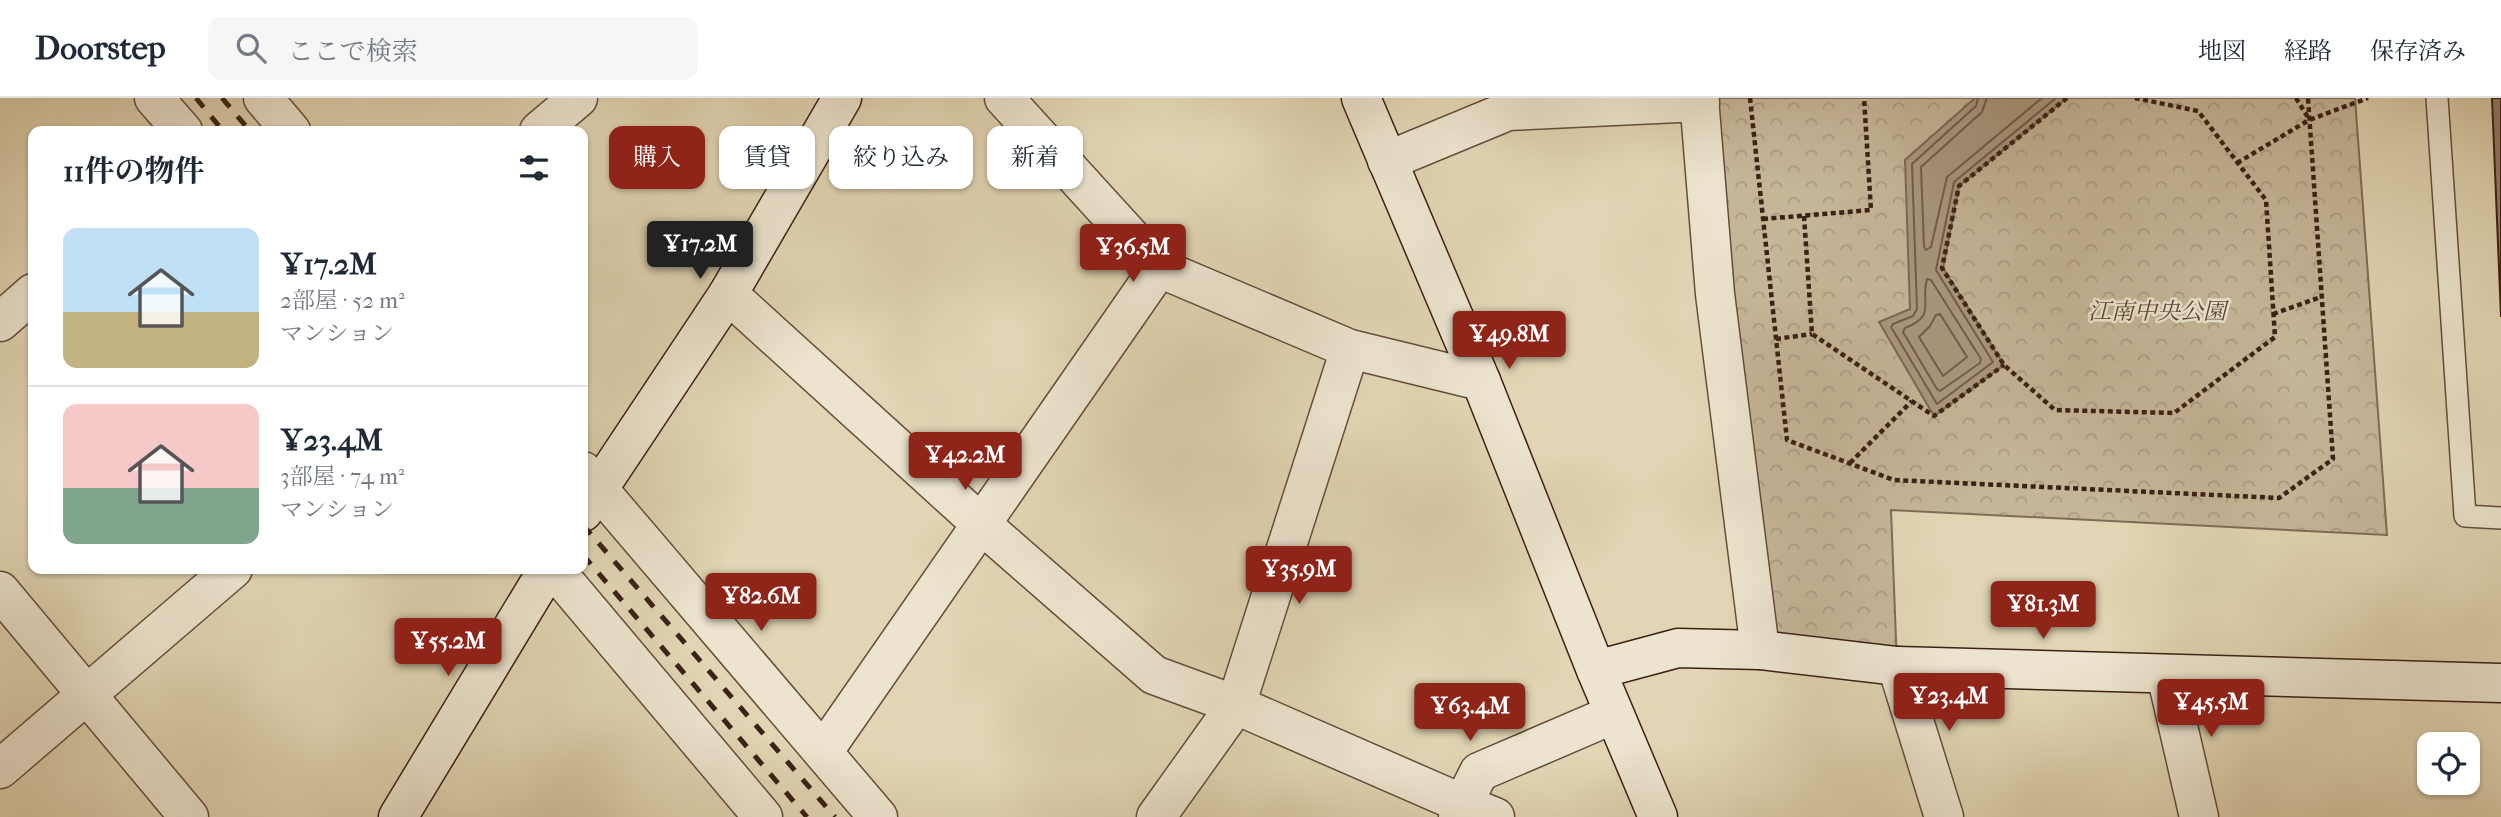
<!DOCTYPE html>
<html lang="ja">
<head>
<meta charset="utf-8">
<style>
  body { margin:0; font-family:"IM FELL French Canon","Noto Serif JP",serif; background:#f6f6f7; color:#1f2937; height:100vh; display:flex; flex-direction:column; font-size:26px; white-space:nowrap }
  * { box-sizing:border-box; margin:0 }
  p { font-size:23px; color:#747a83 }
  .icon { flex:none; width:38px; height:38px; fill:none; stroke:currentColor; stroke-width:2; stroke-linecap:round; stroke-linejoin:round }
  .map { position:relative; flex:1; overflow:hidden }
  .panel { position:absolute; left:28px; top:28px; width:560px; height:448px; display:flex; flex-direction:column; background:#fff; border-radius:14px; box-shadow:0 2px 5px #0004 }
  .panel>* { flex:none }
  .guide { position:absolute; left:609px; top:28px; width:665px; height:63px; display:flex; gap:14px }
  .buttons { position:absolute; left:2417px; top:634px; display:grid; gap:14px }
  .buttons a { display:grid; place-items:center; width:63px; height:63px; border-radius:14px; background:#fff; box-shadow:0 2px 5px #0004; font-size:35px }
  .price { position:absolute; translate:-50% -60px; padding:0 16px; border-radius:7px; background:#8f2418; color:#fff; font-size:23px; line-height:46px; filter:drop-shadow(0 2px 4px #0008) }
  .price::after { content:''; position:absolute; left:50%; top:42px; width:21px; height:16px; margin-left:-10px; background:inherit; clip-path:polygon(0 0,100% 0,50% 100%) }
  .price.active { background:#222; color:#fff }
  ul { padding:0; list-style:none }
  li { display:flex; align-items:center; gap:21px; height:175px; padding:0 35px }
  li+li { border-top:2px solid #e0e1e3 }
  li span { display:grid; place-items:center; flex:none; width:196px; height:140px; border-radius:14px; color:#555 }
  li>.icon { margin-inline-start:auto }
  span .icon { width:84px; height:84px; fill:#fffc; stroke-width:1 }
  li b { font-size:30px }
  h2 { display:flex; justify-content:space-between; align-items:center; height:84px; padding:0 35px; font-size:30px }
  .chip { padding:0 24px; border-radius:14px; background:#fff; box-shadow:0 2px 5px #0004; font-size:24px; line-height:63px }
  .chip.active { background:#8f2418; color:#fff }
  header { display:flex; align-items:center; gap:42px; box-sizing:border-box; height:98px; padding:0 35px; background:#fff; border-bottom:2px solid #e0e1e3 }
  header strong { font-size:33px }
  nav { display:flex; gap:38px; margin-inline-start:auto; font-size:24px }
  .search { width:490px; height:63px; background:#f6f6f7; display:flex; align-items:center; gap:18px; box-sizing:border-box; padding:0 24px; border-radius:14px; color:#747a83; font-size:26px }
  .map>svg:first-child { display:block }
  .park { fill:url(#park-crowns); stroke:#806c57; stroke-width:2 }
  .water { fill:#a9987e; stroke:#7d6854; stroke-width:2 }
  .lines { fill:none; stroke-linecap:round; stroke-linejoin:round }
  .shore { stroke:#725c4a; stroke-width:2 }
  .building { fill:#917f68; stroke:#3b2116; stroke-width:2 }
  .lane-casing { stroke:#644e3d; stroke-width:24 }
  .street-casing { stroke:#644e3d; stroke-width:41 }
  .secondary-casing { stroke:#3b2116; stroke-width:41 }
  .path { stroke:#3b2116; stroke-width:4.5; stroke-dasharray:5 3.5; stroke-linecap:butt }
  .lane { stroke:#ece4ce; stroke-width:21 }
  .street { stroke:#ece4ce; stroke-width:38 }
  .secondary { stroke:#ece4ce; stroke-width:38 }
  .rail { stroke:#3b2116; stroke-width:5; stroke-dasharray:12 12; stroke-linecap:butt }
  .labels { text-anchor:middle; dominant-baseline:central; stroke-width:5; stroke-linejoin:round; paint-order:stroke }
  .park-label { font-size:23px; font-style:italic; fill:#5e4636; stroke:#ece4ce }
</style>
</head>
<body>
<header>
<strong>Doorstep</strong>
<div class="search"><svg class="icon" aria-label="search" viewBox="0 0 24 24"><circle cx="10" cy="10" r="6"/><path d="M15 15l6 6"/></svg>ここで検索</div>
<nav><a>地図</a><a>経路</a><a>保存済み</a></nav>
</header>
<div class="map">
<svg width="2501" height="719" viewBox="0 0 2501 719">
  <defs>
    <pattern id="park-crowns" width="20" height="18" patternUnits="userSpaceOnUse" patternTransform="scale(1.75)"><rect width="20" height="18" fill="#c5b698"/><path d="M2 6a3 3 0 1 1 6 0M12 15a3 3 0 1 1 6 0" fill="none" stroke="#aa9c82"/></pattern>
  </defs>
  <rect width="100%" height="100%" fill="#e1d5b3"/>
  <filter id="stains"><feTurbulence type="fractalNoise" baseFrequency=".00286" numOctaves="4"/><feColorMatrix values="0 0 0 0 .2 0 0 0 0 .09 0 0 0 0 .02 0 0 0 .5 -.17"/></filter>
  <radialGradient id="worn" r=".72"><stop offset=".6" stop-color="#630" stop-opacity="0"/><stop offset="1" stop-color="#630" stop-opacity=".3"/></radialGradient>
  <path class="park" d="M1716,0h639l32,437 -496,-25 6,156 -137,-16z"/>
  <path class="water" d="M1975,0h92l-108,88 -16,82 61,97 -70,51 -55,-94 31,-13 -5,-149z"/>
  <g class="lines">
    <g class="shore">
      <path d="M1978,0l-2,8 -64,58 5,145 -4,7 -20,8 -2,3 46,77 56,-42 -57,-92 18,-88 102,-84"/>
      <path d="M1987,0l-5,14 -61,55 3,80 2,3 5,-3 16,-70 95,-79"/>
      <path d="M1927,181l4,1 50,79 -1,4 -40,28 -3,-2 -34,-57 2,-4c32,-12 15,-25 22,-49z"/>
      <path d="M1940,216l27,43 -24,19 -24,-39 11,-11 6,-11z"/>
    </g>
  </g>
  <path class="building" d="M2492,0h9v219z"/>
  <g class="lines">
    <defs>
      <path id="lane" d="M2437,0l28,418 36,2"/>
      <g id="street">
        <path d="M154,0l29,33"/>
        <path d="M263,0l28,33"/>
        <path d="M1004,0l155,170 191,81 131,32"/>
        <path d="M1699,0l16,196 45,356"/>
        <path d="M539,33l39,-33"/>
        <path d="M1387,63l121,-50 192,-9"/>
        <path d="M728,196l252,229 174,152 82,30 227,99 -5,13"/>
        <path d="M0,224l33,-29"/>
        <path d="M583,373l295,346"/>
        <path d="M554,471l209,248"/>
        <path d="M0,493l189,226"/>
        <path d="M1897,568l47,151"/>
        <path d="M2166,576l33,143"/>
        <path d="M823,654l336,-484"/>
        <path d="M0,671l233,-200"/>
        <path d="M1156,719l80,-112 114,-356"/>
        <path d="M1495,719l-32,-13 16,-32 135,-58"/>
      </g>
      <g id="secondary">
        <path d="M1361,0l120,283 115,289 62,147"/>
        <path d="M583,414l145,-218 114,-196"/>
        <path d="M1596,572l82,-22 82,2 137,16 604,17"/>
        <path d="M398,719l150,-248"/>
      </g>
    </defs>
    <use href="#lane" class="lane-casing"/>
    <use href="#street" class="street-casing"/>
    <use href="#secondary" class="secondary-casing"/>
    <g class="path">
      <path d="M1750,0l37,342 107,40 385,18 54,-39 -25,-361"/>
      <path d="M2067,0l-108,88 -17,82 62,97 51,45 119,3 101,-76 -9,-137 -68,-89 -63,-13"/>
      <path d="M2296,0l13,21"/>
      <path d="M2237,65l72,-43 59,-22"/>
      <path d="M1804,118l8,118 122,82 70,-51"/>
      <path d="M1763,121l108,-9 -7,-112"/>
      <path d="M2273,216l48,-17"/>
      <path d="M1776,241l36,-5"/>
      <path d="M1850,365l62,-62"/>
    </g>
    <use href="#lane" class="lane"/>
    <use href="#street" class="street"/>
    <use href="#secondary" class="secondary"/>
    <g class="rail">
      <path d="M196,0l27,33"/>
      <path d="M222,0l28,33"/>
      <path d="M583,427l252,292"/>
      <path d="M583,457l224,262"/>
    </g>
  </g>
  <g class="labels">
    <g class="park-label">
      <text x="2157" y="213">江南中央公園</text>
    </g>
  </g>
  <rect width="100%" height="100%" filter="url(#stains)"/>
  <rect width="100%" height="100%" fill="url(#worn)"/>
</svg>
<div class="buttons">
<a><svg class="icon" aria-label="locate" viewBox="0 0 24 24"><circle cx="12" cy="12" r="6"/><path d="M12 2v4M12 18v4M2 12h4M18 12h4"/></svg></a>
</div>
<b class="price active" style="left:700px;top:183px">¥17.2M</b>
<b class="price" style="left:1133px;top:186px">¥36.5M</b>
<b class="price" style="left:1509px;top:273px">¥49.8M</b>
<b class="price" style="left:965px;top:394px">¥42.2M</b>
<b class="price" style="left:1299px;top:508px">¥35.9M</b>
<b class="price" style="left:761px;top:535px">¥82.6M</b>
<b class="price" style="left:2043px;top:543px">¥81.3M</b>
<b class="price" style="left:448px;top:580px">¥55.2M</b>
<b class="price" style="left:1949px;top:635px">¥23.4M</b>
<b class="price" style="left:2211px;top:641px">¥45.5M</b>
<b class="price" style="left:1470px;top:645px">¥63.4M</b>
<div class="guide">
<a class="chip active">購入</a>
<a class="chip">賃貸</a>
<a class="chip">絞り込み</a>
<a class="chip">新着</a>
</div>
<section class="panel">
<h2>11件の物件<svg class="icon" aria-label="filters" viewBox="0 0 24 24"><path d="M4 7h16M4 17h16"/><circle cx="9" cy="7" r="2"/><circle cx="15" cy="17" r="2"/></svg></h2>
<ul>
<li><span style="background:linear-gradient(#bfe0f5 60%,#c2b280 0)"><svg class="icon" aria-label="home" viewBox="0 0 24 24"><path d="M3 11l9-7 9 7M6 9v11h12V9"/></svg></span><div><b>¥17.2M</b><p>2部屋 · 52 m²</p><p>マンション</p></div></li>
<li><span style="background:linear-gradient(#f6c9c9 60%,#7fa58c 0)"><svg class="icon" aria-label="home" viewBox="0 0 24 24"><path d="M3 11l9-7 9 7M6 9v11h12V9"/></svg></span><div><b>¥23.4M</b><p>3部屋 · 74 m²</p><p>マンション</p></div></li>
</ul>
</section>
</div>
</body>
</html>
